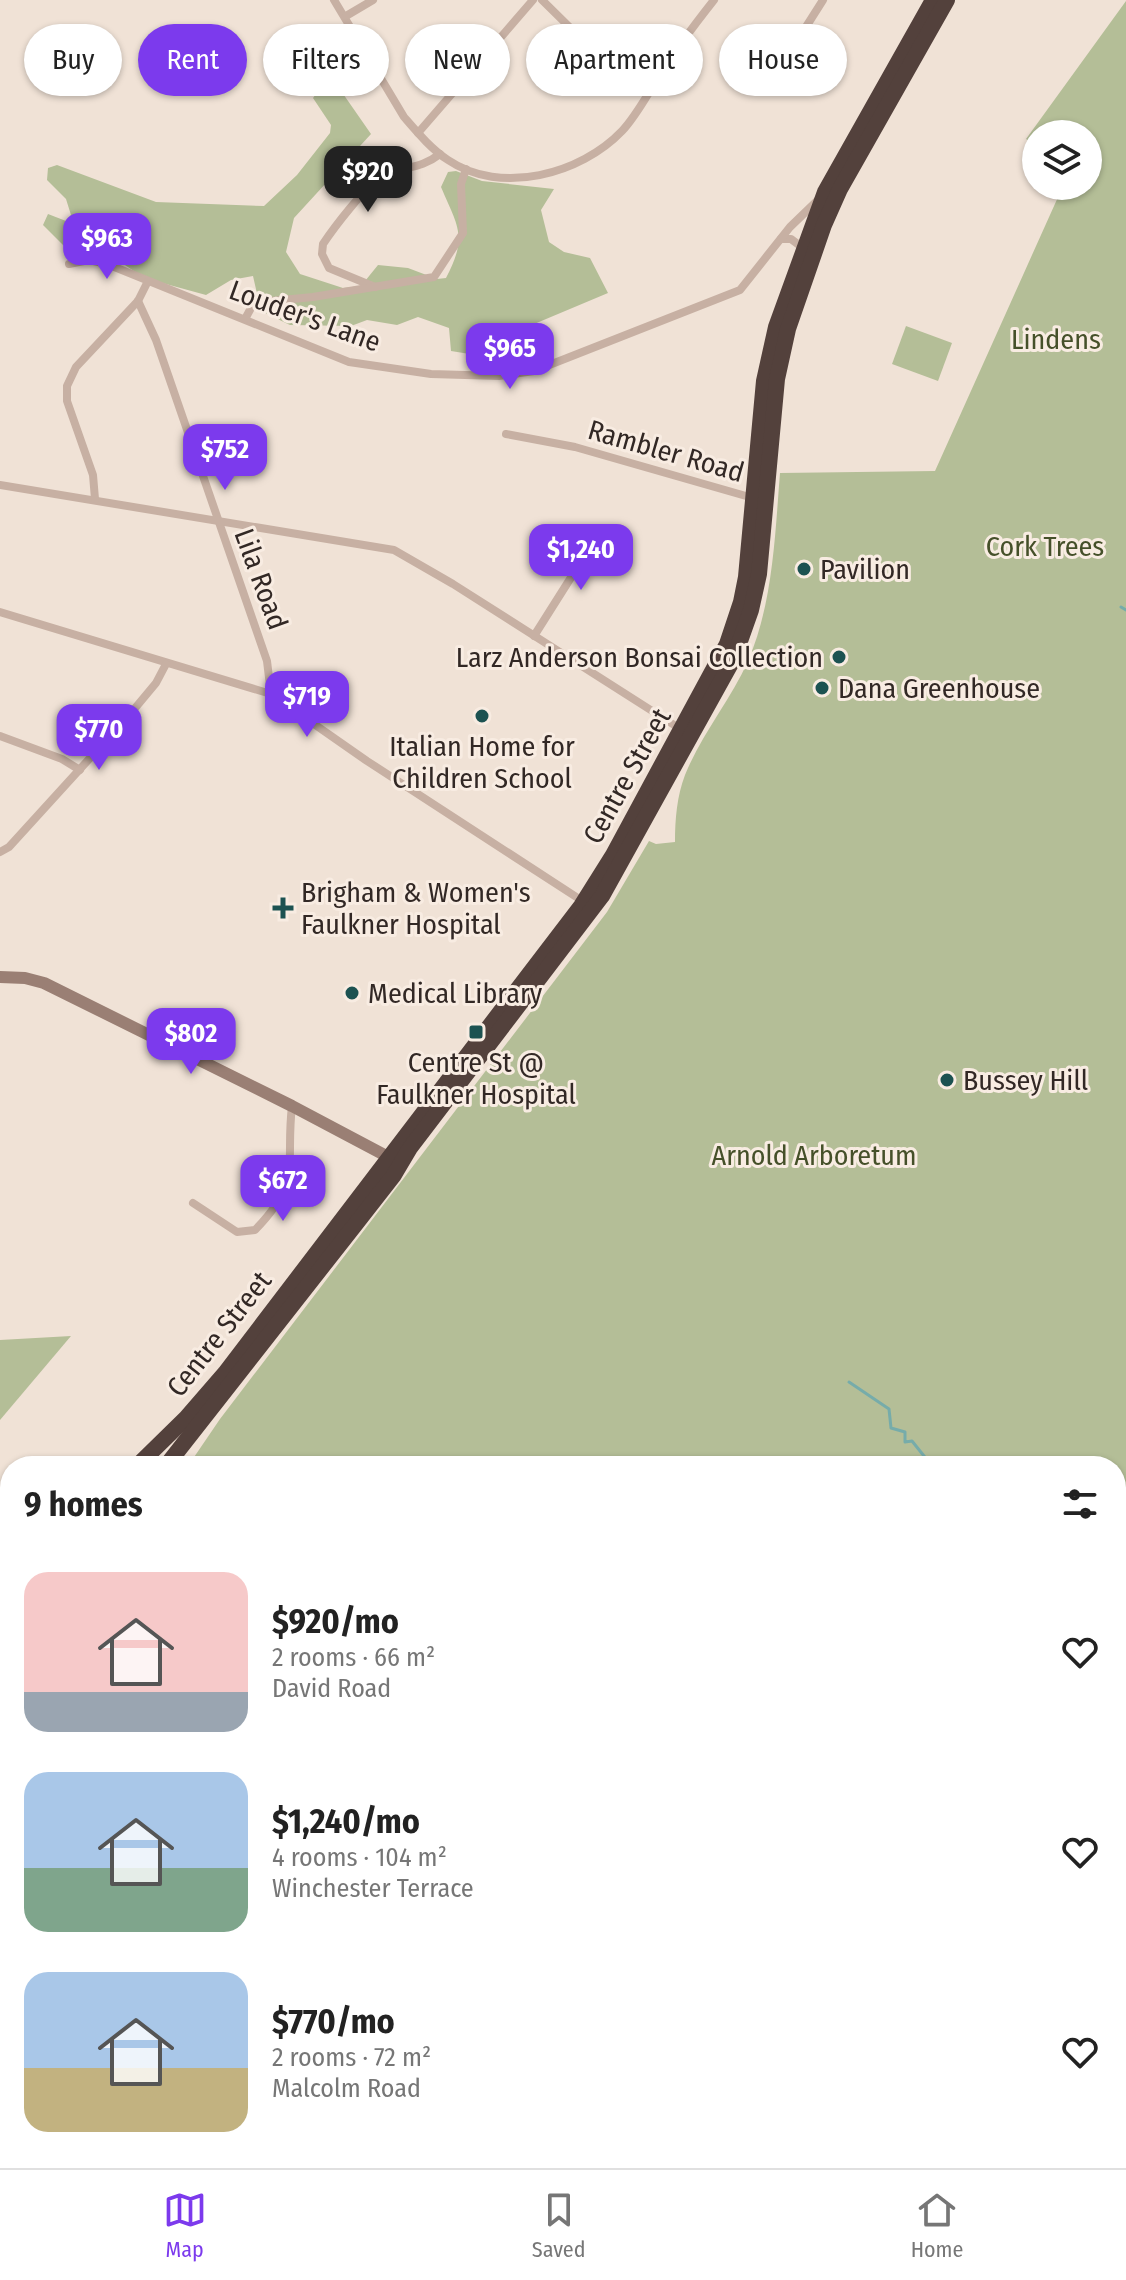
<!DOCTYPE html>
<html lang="en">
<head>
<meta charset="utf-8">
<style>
  body { margin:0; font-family:"Fira Sans Condensed",sans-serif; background:#f6f6f6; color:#222; height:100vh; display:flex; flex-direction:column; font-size:30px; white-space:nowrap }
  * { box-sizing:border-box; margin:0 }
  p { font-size:26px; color:#767676 }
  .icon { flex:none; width:44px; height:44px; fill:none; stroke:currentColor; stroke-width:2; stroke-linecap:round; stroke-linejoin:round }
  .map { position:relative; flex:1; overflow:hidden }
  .drawer { position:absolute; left:0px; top:1456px; width:1126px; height:712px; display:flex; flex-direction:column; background:#fff; border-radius:32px 32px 0 0; box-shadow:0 2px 6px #0004 }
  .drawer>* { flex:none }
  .top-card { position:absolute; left:24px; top:24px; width:1078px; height:72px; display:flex; gap:16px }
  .tools { position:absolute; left:1022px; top:120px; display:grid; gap:16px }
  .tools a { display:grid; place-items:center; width:80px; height:80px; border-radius:50%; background:#fff; box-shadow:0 2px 6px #0004; font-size:40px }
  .price { position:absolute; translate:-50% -68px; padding:0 18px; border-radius:16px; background:#7c3aed; color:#fff; font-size:26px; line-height:52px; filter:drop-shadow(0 2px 4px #0008) }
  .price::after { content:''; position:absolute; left:50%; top:48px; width:24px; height:18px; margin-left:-12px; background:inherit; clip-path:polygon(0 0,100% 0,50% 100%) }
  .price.on { background:#222; color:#fff }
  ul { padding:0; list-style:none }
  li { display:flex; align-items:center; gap:24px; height:200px; padding:0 24px }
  li span { display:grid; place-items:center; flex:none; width:224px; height:160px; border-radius:24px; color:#555 }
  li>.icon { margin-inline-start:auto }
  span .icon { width:96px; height:96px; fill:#fffc; stroke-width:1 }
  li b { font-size:34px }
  h2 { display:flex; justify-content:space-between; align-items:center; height:96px; padding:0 24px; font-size:34px }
  .chip { padding:0 28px; border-radius:36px; background:#fff; box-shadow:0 2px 6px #0004; font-size:28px; line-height:72px }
  .chip.on { background:#7c3aed; color:#fff }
  .tabs { display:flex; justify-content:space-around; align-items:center; height:112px; border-top:2px solid #e0e0e0; background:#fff; font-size:22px; color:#767676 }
  .tabs a { display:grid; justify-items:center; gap:4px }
  .tabs .on { color:#7c3aed }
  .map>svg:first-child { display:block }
  .green { fill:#b4be97 }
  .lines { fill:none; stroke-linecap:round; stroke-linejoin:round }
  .stream { stroke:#76acaa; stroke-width:3 }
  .street { stroke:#c7b0a3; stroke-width:8 }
  .secondary { stroke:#9a7f74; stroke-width:12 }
  .highway { stroke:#53413c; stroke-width:16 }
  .rail { stroke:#322825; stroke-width:3; stroke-dasharray:2 6; stroke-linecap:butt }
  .poi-dot { fill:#1c5251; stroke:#f8ece2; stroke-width:3 }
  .labels { text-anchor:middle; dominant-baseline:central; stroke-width:6; stroke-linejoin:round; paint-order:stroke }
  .street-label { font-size:28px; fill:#322825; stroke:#f8ece2 }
  .park-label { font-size:28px; fill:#455029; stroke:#f8ece2 }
  .poi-label { font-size:28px; fill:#322825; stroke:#f8ece2; text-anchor:start }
</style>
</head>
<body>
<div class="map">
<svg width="1126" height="2168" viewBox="0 0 1126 2168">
  <rect width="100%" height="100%" fill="#f0e2d6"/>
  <g class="green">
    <path d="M1126,1v1924l-10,9v-468h-928l32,-47 387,-507 42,-71 7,3 19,-2c0,-23 2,-46 10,-67 16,-40 45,-74 63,-114 25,-58 27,-126 32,-188l155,-2 128,-285h25v-52h-52v11l-10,-6z"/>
    <path d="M330,75l41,59 -77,84 -8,34 14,22 43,14 18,-2 17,-21 30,3 29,11 9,-1c22,-42 12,-51 -5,-91l7,-15 8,-1 26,10 72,8 -13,21 8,32 15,10 26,6 18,35 -114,48 -12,15 -31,-5 -2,-23 -31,-11 -21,8 -30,-5 -16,6 -61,-1 -29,-14 -8,-35 -22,4 -25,15 -62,-17 -22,-15 -59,-18 -20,-20 5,-11 18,7 5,-6 -5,-16 -19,-19 1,-12 9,-3 99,37 108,4 33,-31 33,-42 1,-8 -18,-27z"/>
    <path d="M906,326l46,17 -14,38 -46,-17z"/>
    <path d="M71,1336l-71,84v-80z"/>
    <path d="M10,1807v176l-10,1v-176z"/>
    <path d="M10,2032v126h12v10h-22v-134z"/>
    <path d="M101,2158h835l-2,3 -19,2 -4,5h-808z"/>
  </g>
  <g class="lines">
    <g class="stream">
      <path d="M1121,607l5,3"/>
      <path d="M849,1382l40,27 2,19 14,4v10l7,-1 20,25"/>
      <path d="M1116,1576l10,-2"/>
      <path d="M0,1767l10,-5"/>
    </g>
    <g class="street">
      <path d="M334,0l70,117c13,15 27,32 44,43 53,36 133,14 174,-29 15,-16 26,-38 38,-56 16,-26 35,-51 54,-75"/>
      <path d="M542,0l66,65 39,29"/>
      <path d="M346,16l27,-16"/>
      <path d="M804,30l19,-30"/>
      <path d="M418,133l115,-133"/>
      <path d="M781,239h10l12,9"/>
      <path d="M69,264l20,-4 18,4 242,98 82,12 68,2 35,-5 206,-81 50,-63 28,-27"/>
      <path d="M375,287l-46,-19 -7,-14 1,-10c10,-15 43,-59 59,-67 21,-12 36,-6 58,-23"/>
      <path d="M138,301l18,39 111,321 4,33"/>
      <path d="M245,319l6,-11 10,-6 52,-5 121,-20 29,-44 -2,-49 5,-15"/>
      <path d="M506,434l69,13 178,51"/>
      <path d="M0,485l394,65 59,34 229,146"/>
      <path d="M95,499l-2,-24 -26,-74v-15l9,-19 62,-66 10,-20"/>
      <path d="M0,612l271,82 96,67 217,141"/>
      <path d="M534,636l67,-106"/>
      <path d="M0,736l62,23 18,11"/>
      <path d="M0,852l9,-5 122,-134 25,-30 10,-19"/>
      <path d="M193,1203l44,29 18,-2c48,-49 30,-65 37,-124"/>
      <path d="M1116,1860l10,-6"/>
      <path d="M1120,2019l6,4"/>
      <path d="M1116,2153l10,8"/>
      <path d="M949,2158l11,10"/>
    </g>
    <g class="secondary">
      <path d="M0,977l25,1 19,5 248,123 102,54"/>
      <path d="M0,1992h10"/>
      <path d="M86,2158l2,10"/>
    </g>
    <g class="highway">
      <path d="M137,1466l49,-48 39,-45 356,-467 32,-51 114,-211 14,-42 5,-25 18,-196 12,-54 49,-135 108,-192"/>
      <path d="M166,1466l189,-241 39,-50 16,-27 192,-252 132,-238 17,-48 8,-36 18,-195 11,-50 36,-104 16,-36 107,-189"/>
      <path d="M0,1563l10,-6"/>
      <path d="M0,1576l10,-5"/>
    </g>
    <g class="rail">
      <path d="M1116,1974l10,-10"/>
      <path d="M943,2168l8,-10"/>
    </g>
  </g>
  <g class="poi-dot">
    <circle cx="804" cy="569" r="8"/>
    <circle cx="839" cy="657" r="8"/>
    <circle cx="822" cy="688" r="8"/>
    <circle cx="482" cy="716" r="8"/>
    <path d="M279 896h8v8h8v8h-8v8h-8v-8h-8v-8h8z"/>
    <circle cx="352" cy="993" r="8"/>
    <rect x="468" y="1024" width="16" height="16" rx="4"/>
    <circle cx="947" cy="1080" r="8"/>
  </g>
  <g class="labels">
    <g class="street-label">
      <text transform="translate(305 316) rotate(20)">Louder's Lane</text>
      <text transform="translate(666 451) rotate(16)">Rambler Road</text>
      <text transform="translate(261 579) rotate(70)">Lila Road</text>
      <text transform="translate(627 776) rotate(-61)">Centre Street</text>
      <text transform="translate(219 1334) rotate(-52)">Centre Street</text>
    </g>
    <g class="park-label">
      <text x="1056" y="339">Lindens</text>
      <text x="1045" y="546">Cork Trees</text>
      <text x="814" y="1155">Arnold Arboretum</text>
    </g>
    <g class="poi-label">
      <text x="820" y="569">Pavilion</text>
      <text x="823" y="657" text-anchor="end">Larz Anderson Bonsai Collection</text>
      <text x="838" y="688">Dana Greenhouse</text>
      <text x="482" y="746" text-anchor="middle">Italian Home for<tspan x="482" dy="32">Children School</tspan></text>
      <text x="301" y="892">Brigham &amp; Women's<tspan x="301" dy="32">Faulkner Hospital</tspan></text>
      <text x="368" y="993">Medical Library</text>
      <text x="476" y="1062" text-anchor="middle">Centre St @<tspan x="476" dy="32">Faulkner Hospital</tspan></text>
      <text x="963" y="1080">Bussey Hill</text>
    </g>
  </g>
</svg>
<div class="tools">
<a><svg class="icon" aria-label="layers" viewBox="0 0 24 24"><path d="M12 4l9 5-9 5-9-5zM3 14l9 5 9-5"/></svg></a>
</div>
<b class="price on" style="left:368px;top:214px">$920</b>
<b class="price" style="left:107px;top:281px">$963</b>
<b class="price" style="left:510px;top:391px">$965</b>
<b class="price" style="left:225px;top:492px">$752</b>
<b class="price" style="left:581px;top:592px">$1,240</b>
<b class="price" style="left:307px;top:739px">$719</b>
<b class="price" style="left:99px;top:772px">$770</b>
<b class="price" style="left:191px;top:1076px">$802</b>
<b class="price" style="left:283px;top:1223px">$672</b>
<div class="top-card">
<a class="chip">Buy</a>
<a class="chip on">Rent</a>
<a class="chip">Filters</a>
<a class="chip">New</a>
<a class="chip">Apartment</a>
<a class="chip">House</a>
</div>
<section class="drawer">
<h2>9 homes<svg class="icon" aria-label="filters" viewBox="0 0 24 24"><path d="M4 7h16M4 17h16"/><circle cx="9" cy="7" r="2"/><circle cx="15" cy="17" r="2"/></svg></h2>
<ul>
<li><span style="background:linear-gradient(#f6c9c9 75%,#9aa5b1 0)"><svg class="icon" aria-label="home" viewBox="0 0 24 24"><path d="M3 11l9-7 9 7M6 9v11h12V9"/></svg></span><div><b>$920/mo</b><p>2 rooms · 66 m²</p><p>David Road</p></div><svg class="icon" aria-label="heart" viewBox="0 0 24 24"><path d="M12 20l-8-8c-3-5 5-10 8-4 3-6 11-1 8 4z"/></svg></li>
<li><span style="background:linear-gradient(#a9c7e8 60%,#7fa58c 0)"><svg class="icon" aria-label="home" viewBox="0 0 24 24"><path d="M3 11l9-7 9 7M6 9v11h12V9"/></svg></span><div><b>$1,240/mo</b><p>4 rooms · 104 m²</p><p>Winchester Terrace</p></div><svg class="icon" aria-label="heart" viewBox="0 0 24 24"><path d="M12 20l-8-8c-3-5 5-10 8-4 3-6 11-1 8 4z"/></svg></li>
<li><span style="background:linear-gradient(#a9c7e8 60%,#c2b280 0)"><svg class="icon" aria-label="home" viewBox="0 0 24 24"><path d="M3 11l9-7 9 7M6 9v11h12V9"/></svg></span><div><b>$770/mo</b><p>2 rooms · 72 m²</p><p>Malcolm Road</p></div><svg class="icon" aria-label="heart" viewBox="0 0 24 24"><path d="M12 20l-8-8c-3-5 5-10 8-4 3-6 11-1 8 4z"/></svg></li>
</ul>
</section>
</div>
<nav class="tabs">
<a class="on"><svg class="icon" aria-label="map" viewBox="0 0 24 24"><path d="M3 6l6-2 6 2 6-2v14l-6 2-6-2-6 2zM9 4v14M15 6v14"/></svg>Map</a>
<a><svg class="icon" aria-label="saved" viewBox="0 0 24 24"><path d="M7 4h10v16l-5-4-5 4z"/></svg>Saved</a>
<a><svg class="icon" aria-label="home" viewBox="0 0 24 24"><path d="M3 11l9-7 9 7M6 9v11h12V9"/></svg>Home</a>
</nav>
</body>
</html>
